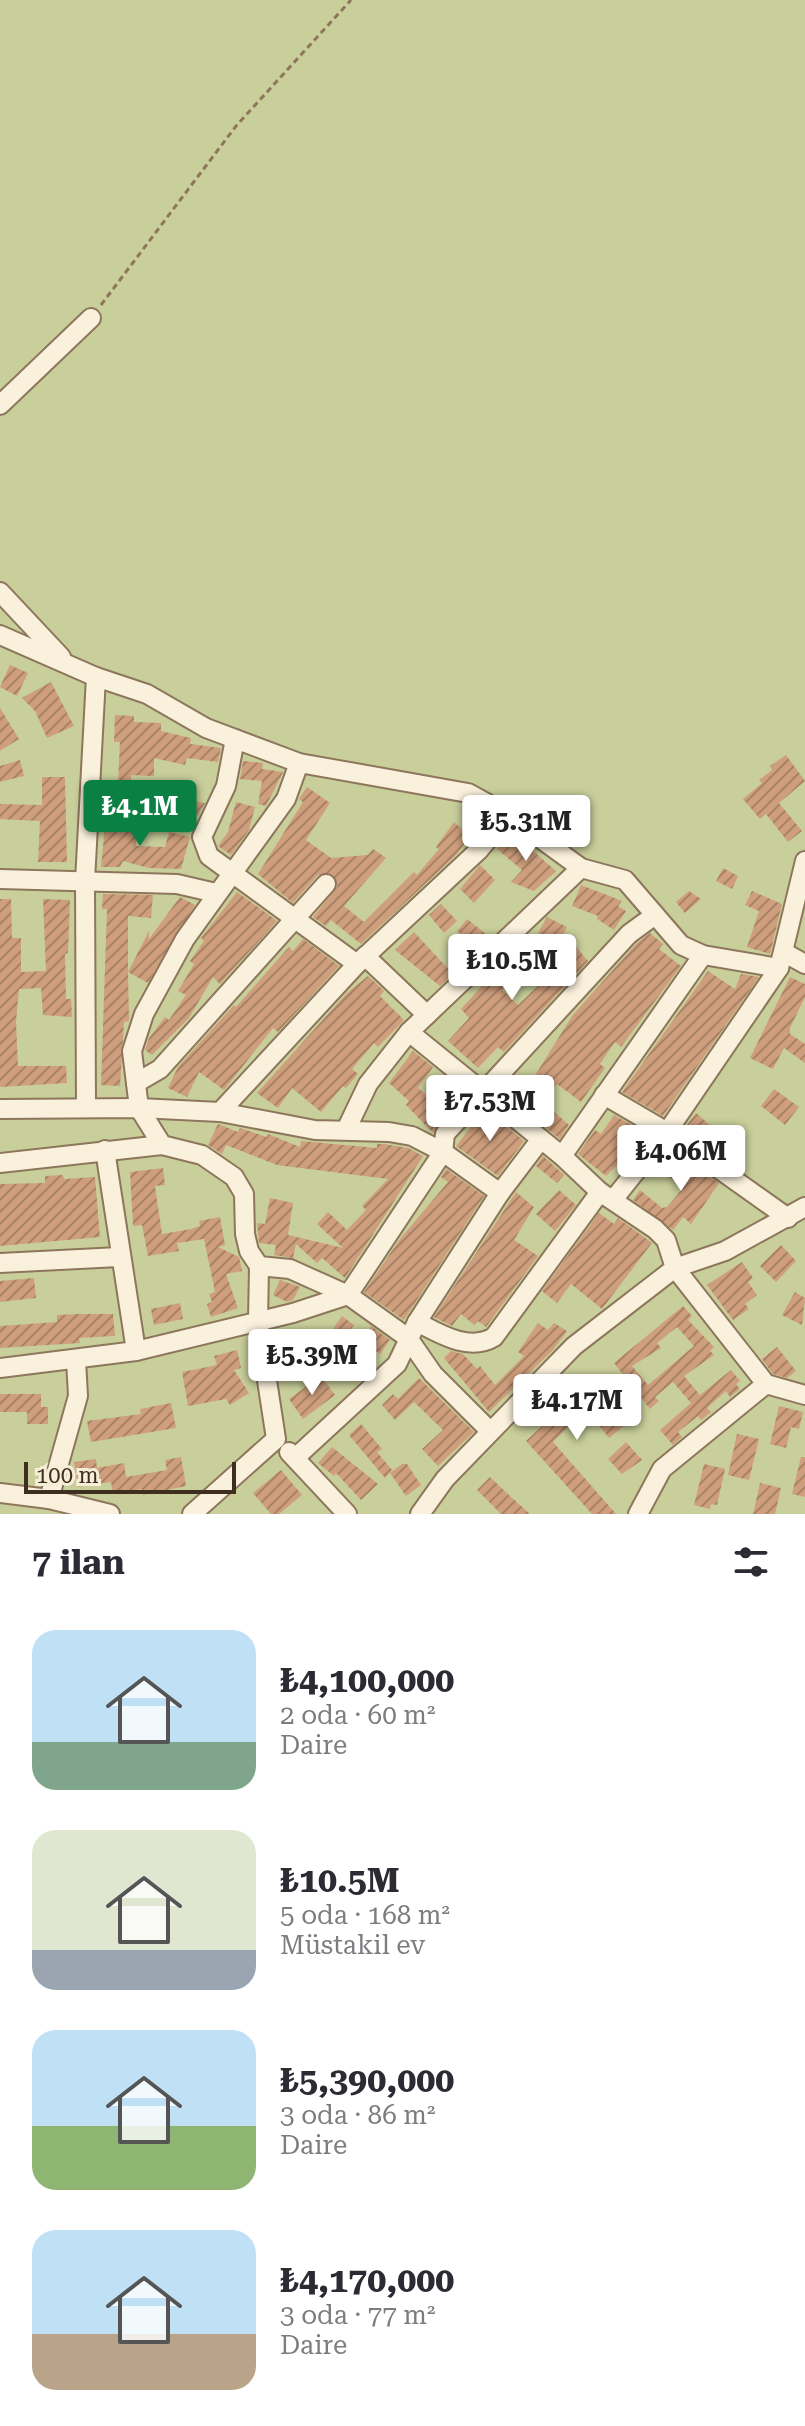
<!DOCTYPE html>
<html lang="tr">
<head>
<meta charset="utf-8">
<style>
  body { margin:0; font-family:"Roboto Serif",serif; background:#f7f7f7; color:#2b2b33; height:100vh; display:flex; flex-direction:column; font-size:30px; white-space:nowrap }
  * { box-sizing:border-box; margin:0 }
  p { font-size:26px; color:#7c7c81 }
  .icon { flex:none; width:44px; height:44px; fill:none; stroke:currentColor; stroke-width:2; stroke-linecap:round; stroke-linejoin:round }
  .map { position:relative; height:1514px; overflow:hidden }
  .drawer { display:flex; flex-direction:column; background:#fff; flex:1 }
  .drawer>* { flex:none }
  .scale { position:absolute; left:24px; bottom:20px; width:212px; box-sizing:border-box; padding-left:8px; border:4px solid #3d2e20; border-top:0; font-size:22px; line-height:28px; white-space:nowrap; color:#3d2e20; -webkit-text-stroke:6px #f7eed8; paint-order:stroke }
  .price { position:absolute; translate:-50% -68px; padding:0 18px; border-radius:8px; background:#fff; color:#222; font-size:26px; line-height:52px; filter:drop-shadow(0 2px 4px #0008) }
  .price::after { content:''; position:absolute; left:50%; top:48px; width:24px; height:18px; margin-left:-12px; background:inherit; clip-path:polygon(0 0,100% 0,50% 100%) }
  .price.on { background:#0b8043; color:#fff }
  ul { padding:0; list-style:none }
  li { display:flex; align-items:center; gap:24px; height:200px; padding:0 32px }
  li span { display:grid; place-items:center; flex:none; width:224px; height:160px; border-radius:24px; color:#555 }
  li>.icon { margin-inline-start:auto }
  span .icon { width:96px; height:96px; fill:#fffc; stroke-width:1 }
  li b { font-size:34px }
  h2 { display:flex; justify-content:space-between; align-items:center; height:96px; padding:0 32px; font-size:34px }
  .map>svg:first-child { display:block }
  .park { fill:#c9cf9b }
  .building { fill:url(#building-hatch); fill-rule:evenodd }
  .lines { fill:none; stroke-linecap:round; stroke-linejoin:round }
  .minor-casing { stroke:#8d765c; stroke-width:22 }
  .path { stroke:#8d765c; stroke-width:3; stroke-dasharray:6 4; stroke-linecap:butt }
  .minor { stroke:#faf1dc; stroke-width:18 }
</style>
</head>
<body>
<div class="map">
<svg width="805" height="1514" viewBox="0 0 805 1514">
  <defs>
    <pattern id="building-hatch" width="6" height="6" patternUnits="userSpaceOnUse" patternTransform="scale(2)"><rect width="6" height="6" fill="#cf9f7d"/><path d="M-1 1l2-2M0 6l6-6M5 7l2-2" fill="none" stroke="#a98266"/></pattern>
  </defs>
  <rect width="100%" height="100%" fill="#f0e4c8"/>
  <rect class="park" x="0" y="0" width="805" height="1514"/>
  <g class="building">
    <path d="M10,665l18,8 -11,23 -17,-9z"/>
    <path d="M51,682l23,44 -27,12 -12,-27 -13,-13z"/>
    <path d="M0,708l19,31 -19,12z"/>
    <path d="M115,715l19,1v6l27,1v8l30,7 -1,6 31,4 -3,14 -31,-4 -2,7 -31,-7v18l-23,-1v30l-14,-3 3,-60h-6z"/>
    <path d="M786,755l19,26 -26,22 23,28 -14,11 -22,-28 -6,5 -17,-20 19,-16 -3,-3 13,-10 -2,-4z"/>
    <path d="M20,760l4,16 -24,6v-16z"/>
    <path d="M243,761l20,2 -1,6 21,3 -17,34 -8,-2 4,-23 -22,-2z"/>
    <path d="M42,777h23l2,85h-29l2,-41 -40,-2v-15l42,1z"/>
    <path d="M307,787l23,16 -24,37 25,18 37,-3 5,-6 13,9 -42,48 20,16 50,-50 3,3 22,-26 -3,-2 18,-25 16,14 -14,19 -95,89 -30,-24 -5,6 -13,-9 24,-30 -4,-12h-15l-25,28 -35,-29 45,-72 -4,-3z"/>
    <path d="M183,799l22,4 -7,13 -18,-3z"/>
    <path d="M236,802l19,5 -6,23 -18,25 -13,-9 10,-14z"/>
    <path d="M106,815l30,8v23l29,1 4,-15 21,5 -9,32 -32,-1 -26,-7 -3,6h-19z"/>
    <path d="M511,832l45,39 -22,20 -23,-9 11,-12 -25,-21z"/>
    <path d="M480,865l15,15 -21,23 -14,-14z"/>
    <path d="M723,868l15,8 -6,13 -16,-8z"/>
    <path d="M581,885l41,16 -4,5 8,5 -12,19 -17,-11 1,-3 -26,-10z"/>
    <path d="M689,891l12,8 -16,14 -9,-11z"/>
    <path d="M752,891l30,13 -12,50 -23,-7 12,-36 -14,-6z"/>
    <path d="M237,892l40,29 -57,63 -7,-7 -24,41 -37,37 -7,-5 4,-12 16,-21 4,3 17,-25 -8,-4 16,-27 -4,-3 14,-20 -3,-3z"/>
    <path d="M103,894l50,1 -2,23 -23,-2v56l21,-41v8l31,-42 15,8 -47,78 -20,-11 1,49 -5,1 -4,64 -19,-1 6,-176h-5z"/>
    <path d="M0,899h11l1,39h9v34l25,-1 -3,-72 27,1 -2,53 -3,1 1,45h5l1,18 -29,-2 -2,-27 -22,1 -3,33 2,44h48l1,17 -67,4z"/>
    <path d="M441,904l16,17 -13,12 -15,-18z"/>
    <path d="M547,917l20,10 -9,17 -20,-11z"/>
    <path d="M467,919l19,15 -10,12 -19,-15z"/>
    <path d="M414,932l39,42 -13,12 -45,-36z"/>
    <path d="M650,933l13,11 -4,5 22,17 -60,81 -6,-5 -15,22 5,4 -24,34 -24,-18 -13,19 25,22 -9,14 -59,-48 12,-13 13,12 46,-74 65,-73z"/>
    <path d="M303,939l36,27 -61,66 -5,-4 -49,62 -25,-18 -12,25 -19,-9 10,-21 56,-62 2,2 53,-60 4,4z"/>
    <path d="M523,940l25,24 -9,18 37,-35 12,14 -84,91 -6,-5 -20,21 -30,-27 21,-23 -8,-9zM521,970l17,16 -20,19 -16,-15z"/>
    <path d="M708,971l27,18 6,-15 18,3 -96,139 -41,-24z"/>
    <path d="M368,976l16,15 -4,5 24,24 -26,27 -4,-4 -22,26 6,5 -12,14 -3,-2 -22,26 -29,-24 -14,20 -21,-15 90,-100z"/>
    <path d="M790,977l15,7v13l-15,31v6l15,10v19l-21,-15 -11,21 -23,-11z"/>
    <path d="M413,1051l20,16 -15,21 18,15 15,-22 13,11 -31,41 -27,-28 3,-4 -20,-18z"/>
    <path d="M774,1089l25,18 -14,18 -24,-19z"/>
    <path d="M485,1109l39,32 -26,35 -42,-30z"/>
    <path d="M696,1113l46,40 -9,11 -49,-35z"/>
    <path d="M614,1115l35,20 -25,31 -4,-4 -14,14 -28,-22 17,-24 6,4z"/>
    <path d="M218,1124l20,8 2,-4 27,9 1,-3 32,13 1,-6 76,7v-4h7l24,4 15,8 -78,122 -23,-20 -5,5 -21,-19 -3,14 -19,-3 2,-10 -17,-2 -2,-20 8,1 5,-26 23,5 -5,32 55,13 -26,-24 11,-12 19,18 19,-20 -4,-4 26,-27 -111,-14 -51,-20 -4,9 -14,-9z"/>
    <path d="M671,1152l24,20 2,-4 22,15 -28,41 -8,-7 -10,13 -40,-30 7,-10 22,18 5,-1 16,-19 -25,-20z"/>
    <path d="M543,1156l21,19 -7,8 -21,-17z"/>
    <path d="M163,1168l2,17 -10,1 7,48 29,-5 9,-3 -1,-5 21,-4 5,28 -7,2 21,10 3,14 -16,3 12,34 -27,9 -4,-13 5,-2 -3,-8 6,-2 -11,-53 -27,4 2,8 -31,5 -6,-31 -9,1 -3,-54z"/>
    <path d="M446,1169l38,27 -80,124 -40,-28 36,-53 48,-57 -7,-5z"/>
    <path d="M63,1175l1,4 31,-2 5,60 -100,9v-62l45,-1v-7z"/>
    <path d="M559,1190l17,15 -21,26 -19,-17z"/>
    <path d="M516,1192l18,15 -20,33 24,16 -52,71 -8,-6 -4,4 -13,-11 -9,12 -18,-9z"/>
    <path d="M599,1213l15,11 4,-6 34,25 -50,66 -31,-25 -14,19 -15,-12z"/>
    <path d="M781,1245l15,16 -20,21 -16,-16z"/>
    <path d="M742,1262l11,16 -5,4 9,13 -12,9 4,5 -16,11 -26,-35z"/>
    <path d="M34,1278l2,20 -36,4v-21z"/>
    <path d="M280,1280l20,7 -7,13 -6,2 -14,-7z"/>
    <path d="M795,1292l10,6 -3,27 -20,-10z"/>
    <path d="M180,1303l3,16 -29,6 -3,-16z"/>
    <path d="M683,1306l9,10 -4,4 26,27 -4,4 4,4 -30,21 16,19 31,-25 9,11 -4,3 4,5 -10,8 -4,-6 -19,17 4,4 -10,8 -3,-4 -20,16 4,5 -9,8 -13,-15 31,-27 -18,-21 -18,15 4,4 -9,8 -36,-46zM677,1327l17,19 -46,39 -16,-19 29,-18 -4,-5z"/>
    <path d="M78,1314h35l2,22 -36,2 1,5 -80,5v-22l57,-4v-7z"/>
    <path d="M342,1316l12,9 -16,22 -12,-8z"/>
    <path d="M538,1323l10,7 6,-7 13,8 -14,19 -64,62 -45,-54 7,-7 12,3 14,15 3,-3 15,19 29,-29 -6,-4z"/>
    <path d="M371,1326l19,14 -10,14 -19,-14z"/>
    <path d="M777,1347l19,24 -9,7 -14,-4 -11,-15z"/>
    <path d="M237,1350l4,18 -7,2 15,23 -19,12 -4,-6 -38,7 -6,-34 35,-7 -3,-9z"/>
    <path d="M321,1376l14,19 -32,24 -14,-20z"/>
    <path d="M419,1378l55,54 -36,34 -16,-17 21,-19 -29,-28 -19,18 -13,-15 11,-11 5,5z"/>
    <path d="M592,1380l4,5 5,-4 7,10 -7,5 24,29 -16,13 -23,-29 -33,33 63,72h-24l-66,-73z"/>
    <path d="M0,1394h41v13h7v17h-21v-12h-27z"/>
    <path d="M171,1403l5,25 -85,14 -4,-21 54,-7 -1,-5z"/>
    <path d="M779,1406l24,6 -4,17 -8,-2 -5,21 -16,-4z"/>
    <path d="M361,1424l21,25 -5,3 15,18 -7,8 -36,-43z"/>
    <path d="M737,1434l22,5 -10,41 -21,-5z"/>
    <path d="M626,1442l16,18 -20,14 -14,-15z"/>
    <path d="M332,1447l46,37 -17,16 -25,-27 -2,3 -16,-13z"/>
    <path d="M181,1457l5,29 -43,9 -1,-6 -29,5 -2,-12 -33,5 -4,-25 22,-3 1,9 27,-5 2,14 41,-7 -2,-10z"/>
    <path d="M801,1457h4v40l-13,-3z"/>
    <path d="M402,1464h5l14,21 -15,11 -16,-23z"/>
    <path d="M704,1464l21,5 -8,36 -6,-1 -1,5 -16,-4z"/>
    <path d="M281,1470l21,25 -23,19h-8l-18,-21z"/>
    <path d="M490,1477l21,20 19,17h-29l-24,-24z"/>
    <path d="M760,1483l21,5 -6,26h-22z"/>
  </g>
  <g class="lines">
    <defs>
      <g id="minor">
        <path d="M0,405l91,-87"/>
        <path d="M0,592l61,65"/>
        <path d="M0,635l96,42 51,17 59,34 93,35 169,30 40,22 73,53 44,12 56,65 22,10 76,13"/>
        <path d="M235,739l-9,47 -24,51 7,19 148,108"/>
        <path d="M0,879l177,5 39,9"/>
        <path d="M785,953l20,11"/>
        <path d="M365,956l62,59"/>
        <path d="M409,1032l153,124 38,36 55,37 11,11 9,28 91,116 39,11"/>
        <path d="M136,1083l24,-14 166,-185"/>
        <path d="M604,1095l63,37 121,86"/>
        <path d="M86,1106l-1,-225 11,-204"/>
        <path d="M0,1109l139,-1 81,4 95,18 74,2 23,4 31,16 57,41"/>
        <path d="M220,1112l137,-148 122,-114 29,-35"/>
        <path d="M347,1128l21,-44 41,-52 172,-164"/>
        <path d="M105,1150l31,201"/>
        <path d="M562,1156l141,-201"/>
        <path d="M0,1163l162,-18"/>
        <path d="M613,1200l54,-68 112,-164 26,-107"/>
        <path d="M0,1263l119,-6"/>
        <path d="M259,1266l31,3 58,26 60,43 25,36 57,57"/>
        <path d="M417,1322c23,12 52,30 77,15l106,-145"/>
        <path d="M0,1368l136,-17 157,-38 55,-18 95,-143 2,-18 184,-200 26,-19"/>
        <path d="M289,1452l58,62"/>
        <path d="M295,1458l102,-94 20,-42 83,-129 41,-54"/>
        <path d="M0,1493l49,6 61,15"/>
        <path d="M49,1499l29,-103 -2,-36"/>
        <path d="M192,1514l84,-75 -18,-117 1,-56 -10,-15 -4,-17 -1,-40 -10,-17 -32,-22 -40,-10 -23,-37 -7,-57 12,-37 41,-75 101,-140 13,-36"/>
        <path d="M420,1514l25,-35 129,-133 101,-78 50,-17 80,-44"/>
        <path d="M638,1514l24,-45 104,-85"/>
      </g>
    </defs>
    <use href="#minor" class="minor-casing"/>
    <path class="path" d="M101,305l135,-179 115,-126"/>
    <use href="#minor" class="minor"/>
  </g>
</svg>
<div class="scale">100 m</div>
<b class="price on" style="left:140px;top:848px">₺4.1M</b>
<b class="price" style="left:526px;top:863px">₺5.31M</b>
<b class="price" style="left:512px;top:1002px">₺10.5M</b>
<b class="price" style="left:490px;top:1143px">₺7.53M</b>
<b class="price" style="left:681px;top:1193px">₺4.06M</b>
<b class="price" style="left:312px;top:1397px">₺5.39M</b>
<b class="price" style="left:577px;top:1442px">₺4.17M</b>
</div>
<section class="drawer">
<h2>7 ilan<svg class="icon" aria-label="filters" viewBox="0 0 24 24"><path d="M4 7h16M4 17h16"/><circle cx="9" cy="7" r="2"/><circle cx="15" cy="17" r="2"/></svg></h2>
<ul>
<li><span style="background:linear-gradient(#bfe0f5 70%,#7fa58c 0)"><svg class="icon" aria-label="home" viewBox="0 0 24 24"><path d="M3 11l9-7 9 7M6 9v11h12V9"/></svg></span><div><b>₺4,100,000</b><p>2 oda · 60 m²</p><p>Daire</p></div></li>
<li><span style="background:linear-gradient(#dfe7d0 75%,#9aa5b1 0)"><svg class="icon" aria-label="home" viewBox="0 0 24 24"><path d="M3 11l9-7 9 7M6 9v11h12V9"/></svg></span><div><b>₺10.5M</b><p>5 oda · 168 m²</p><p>Müstakil ev</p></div></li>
<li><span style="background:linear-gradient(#bfe0f5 60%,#8fb573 0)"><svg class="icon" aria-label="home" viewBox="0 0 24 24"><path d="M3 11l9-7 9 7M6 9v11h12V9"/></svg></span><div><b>₺5,390,000</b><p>3 oda · 86 m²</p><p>Daire</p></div></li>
<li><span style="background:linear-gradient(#bfe0f5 65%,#b9a48a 0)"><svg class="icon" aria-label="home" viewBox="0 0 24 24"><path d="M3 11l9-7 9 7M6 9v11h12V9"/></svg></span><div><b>₺4,170,000</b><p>3 oda · 77 m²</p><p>Daire</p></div></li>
</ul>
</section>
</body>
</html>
